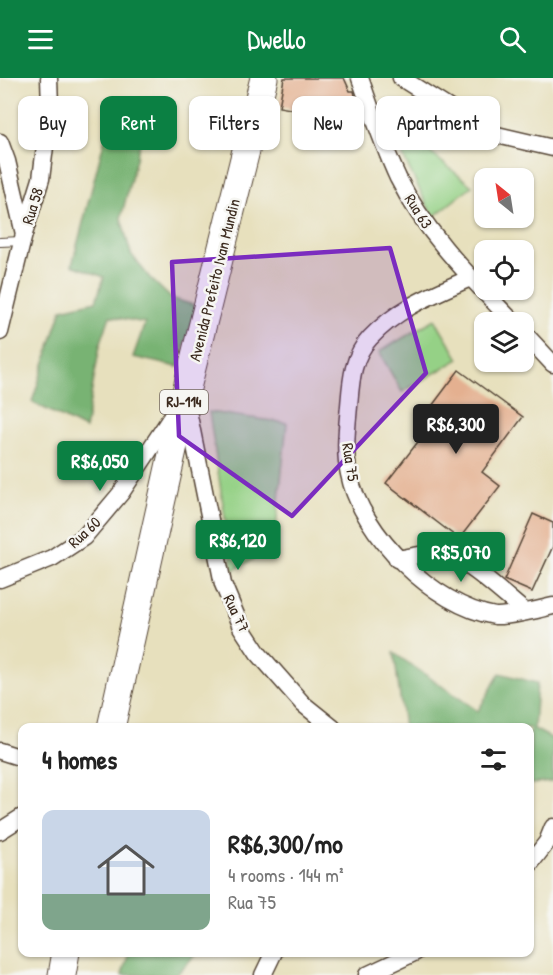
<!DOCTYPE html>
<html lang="en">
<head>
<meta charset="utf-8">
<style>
  :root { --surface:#fff; --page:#f2f2f2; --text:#222; --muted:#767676; --line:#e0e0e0; --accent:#0b8043 }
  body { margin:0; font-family:"Patrick Hand",sans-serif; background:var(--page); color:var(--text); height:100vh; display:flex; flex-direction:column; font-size:22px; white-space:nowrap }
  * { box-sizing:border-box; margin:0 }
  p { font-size:20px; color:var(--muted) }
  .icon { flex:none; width:33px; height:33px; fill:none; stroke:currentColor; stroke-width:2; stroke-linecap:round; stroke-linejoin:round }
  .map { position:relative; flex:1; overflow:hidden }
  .drawer { position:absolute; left:18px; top:645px; width:516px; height:234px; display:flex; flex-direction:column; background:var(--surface); border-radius:12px; box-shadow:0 2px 4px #0004 }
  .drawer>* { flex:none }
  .hud { position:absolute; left:18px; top:18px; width:518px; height:54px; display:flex; gap:12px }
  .needle { width:39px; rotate:330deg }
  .fabs { position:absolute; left:474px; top:90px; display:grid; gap:12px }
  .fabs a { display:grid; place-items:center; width:60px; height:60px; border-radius:12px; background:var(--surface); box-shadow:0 2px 4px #0004; font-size:30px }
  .price { position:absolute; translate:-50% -51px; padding:0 14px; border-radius:6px; background:var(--accent); color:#fff; font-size:20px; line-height:39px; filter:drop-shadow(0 2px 3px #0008) }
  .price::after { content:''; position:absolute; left:50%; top:36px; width:18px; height:14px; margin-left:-9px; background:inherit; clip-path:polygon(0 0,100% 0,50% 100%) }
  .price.on { background:#222; color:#fff }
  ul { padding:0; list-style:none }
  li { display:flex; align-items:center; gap:18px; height:150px; padding:0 24px }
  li+li { border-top:2px solid var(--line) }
  li span { display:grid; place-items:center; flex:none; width:168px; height:120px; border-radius:12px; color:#555 }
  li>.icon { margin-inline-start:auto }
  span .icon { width:72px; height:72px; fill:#fffc; stroke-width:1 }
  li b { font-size:26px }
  h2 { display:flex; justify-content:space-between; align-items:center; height:72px; padding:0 24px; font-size:26px }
  .chip { padding:0 21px; border-radius:12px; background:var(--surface); box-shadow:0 2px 4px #0004; font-size:21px; line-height:54px }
  .chip.on { background:var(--accent); color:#fff }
  header { display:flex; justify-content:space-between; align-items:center; height:78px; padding:0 24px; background:var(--accent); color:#fff; font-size:27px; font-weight:600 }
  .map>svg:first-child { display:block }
</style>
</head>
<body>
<header><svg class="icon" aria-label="menu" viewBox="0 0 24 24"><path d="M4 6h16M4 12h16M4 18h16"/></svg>Dwello<svg class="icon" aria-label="search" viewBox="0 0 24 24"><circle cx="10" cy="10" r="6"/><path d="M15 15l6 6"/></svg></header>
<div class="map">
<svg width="553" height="897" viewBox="0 0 553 897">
  <rect width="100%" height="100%" fill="#f6f6f2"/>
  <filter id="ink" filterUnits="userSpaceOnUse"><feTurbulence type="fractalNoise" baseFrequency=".0167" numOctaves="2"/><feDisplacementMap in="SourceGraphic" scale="12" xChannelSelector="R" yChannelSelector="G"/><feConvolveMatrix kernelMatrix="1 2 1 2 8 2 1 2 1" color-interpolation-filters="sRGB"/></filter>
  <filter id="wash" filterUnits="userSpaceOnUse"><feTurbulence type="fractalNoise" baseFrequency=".008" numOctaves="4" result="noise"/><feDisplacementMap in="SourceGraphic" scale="24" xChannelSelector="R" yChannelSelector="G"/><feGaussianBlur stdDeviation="1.35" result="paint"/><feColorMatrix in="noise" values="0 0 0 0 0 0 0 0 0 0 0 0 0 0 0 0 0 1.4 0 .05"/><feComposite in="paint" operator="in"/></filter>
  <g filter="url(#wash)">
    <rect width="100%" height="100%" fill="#e7e0bd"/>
    <!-- green -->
    <g fill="#95d186" stroke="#687e52" stroke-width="1.5">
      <polygon points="383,37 472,108 433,139"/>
      <polygon points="435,241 459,281 402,314 379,274"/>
      <polygon points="209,334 287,345 274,470 233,492"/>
    </g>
    <!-- forest -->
    <g fill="#78b373" stroke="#5a6e48" stroke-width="1.5">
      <polygon points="113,29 147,37 121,140 131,176 149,199 171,220 197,228 178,289 133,279 145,245 110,238 100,267 85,351 32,324 62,231 96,223 104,199 72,187"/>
      <polygon points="394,575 478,633 500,595 537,605 534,651 553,661 553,704 530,706 530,650 404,649"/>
      <polygon points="129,874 197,874 197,875 176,897 122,897"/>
    </g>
    <g id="blocks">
      <!-- building -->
      <g fill="#e4b090">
        <polygon points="284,0 344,0 350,13 354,13 356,21 352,42 279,29"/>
        <polygon points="459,292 523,339 482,394 500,408 459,461 386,405 431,347 423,340"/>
        <polygon points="533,436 553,445 553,468 532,514 504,502"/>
      </g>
    </g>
  </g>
  <g filter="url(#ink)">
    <use href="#blocks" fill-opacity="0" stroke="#554536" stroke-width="1.5"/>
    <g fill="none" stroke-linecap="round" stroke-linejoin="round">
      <defs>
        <polyline id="lane" points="0,164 22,163"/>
        <g id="street">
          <path d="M360,0c12,34 23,68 38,100 28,56 73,100 115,144"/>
          <polyline points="401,0 471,44 497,57 553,70"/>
          <polyline points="0,64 7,83 24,156"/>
          <path d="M470,200c-37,17 -71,29 -100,60 -18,19 -19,44 -21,68 -2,22 -5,46 0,68 12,60 85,132 146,142 11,1 46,-7 58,-10"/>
          <polyline points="0,254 24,156 41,101 50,28 49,0"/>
          <polyline points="524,255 553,286"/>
          <polyline points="187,328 223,506 241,549 258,575 303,626 333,650"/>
          <path d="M397,481c13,-2 28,-6 42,-6 23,1 66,43 85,58"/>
          <polyline points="0,501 52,480 84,459 121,415 176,332"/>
          <polyline points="0,673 22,680"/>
          <polyline points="0,753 22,739"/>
          <polyline points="530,786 547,764 553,749"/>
          <polyline points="263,897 274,874"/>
          <polyline points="367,897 416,874"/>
        </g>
        <g id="primary">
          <polyline points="111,650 185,318 264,0"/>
          <polyline points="62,897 66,874"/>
        </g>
      </defs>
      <!-- lane casing -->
      <use href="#lane" stroke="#554536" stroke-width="10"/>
      <!-- street casing -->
      <use href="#street" stroke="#554536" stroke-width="19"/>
      <!-- primary casing -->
      <use href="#primary" stroke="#554536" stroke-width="29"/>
      <!-- lane -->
      <use href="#lane" stroke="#fff" stroke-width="8"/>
      <!-- street -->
      <use href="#street" stroke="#fff" stroke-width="16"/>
      <!-- primary -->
      <use href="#primary" stroke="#fff" stroke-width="27"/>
    </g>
  </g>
  <!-- marked area -->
  <path fill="#7b2cbf" fill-opacity="0.2" stroke="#7b2cbf" stroke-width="4.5" stroke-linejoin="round" d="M390,170l36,125 -134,143 -113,-80 -7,-174z"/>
  <g text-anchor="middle" stroke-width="5" stroke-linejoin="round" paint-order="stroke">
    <!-- shield labels -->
    <rect fill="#f6f6f2" stroke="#73675e" stroke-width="1.5" x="160" y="312" width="48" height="24" rx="4.5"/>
    <g font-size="15" font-weight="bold" fill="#3b2a1e">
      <text x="184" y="329">RJ-114</text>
    </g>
    <!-- street labels -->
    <g font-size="16" fill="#3b2a1e" stroke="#f6f6f2">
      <text transform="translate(32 128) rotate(-73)" y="6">Rua 58</text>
      <text transform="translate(419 133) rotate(58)" y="6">Rua 63</text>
      <text transform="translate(214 202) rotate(-76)" y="6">Avenida Prefeito Ivan Mundin</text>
      <text transform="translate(351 384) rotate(81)" y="6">Rua 75</text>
      <text transform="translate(84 454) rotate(-43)" y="6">Rua 60</text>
      <text transform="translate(237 535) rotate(64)" y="6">Rua 77</text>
    </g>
  </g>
</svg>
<div class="fabs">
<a><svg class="needle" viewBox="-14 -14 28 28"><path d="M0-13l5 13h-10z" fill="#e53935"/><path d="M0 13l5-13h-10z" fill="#767676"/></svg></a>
<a><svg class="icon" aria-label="locate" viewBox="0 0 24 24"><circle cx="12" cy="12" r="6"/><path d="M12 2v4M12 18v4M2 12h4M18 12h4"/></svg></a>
<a><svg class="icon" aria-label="layers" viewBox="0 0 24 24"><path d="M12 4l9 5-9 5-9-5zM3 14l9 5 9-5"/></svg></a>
</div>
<b class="price on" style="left:456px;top:377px">R$6,300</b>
<b class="price" style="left:100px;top:414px">R$6,050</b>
<b class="price" style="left:238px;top:493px">R$6,120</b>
<b class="price" style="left:461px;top:505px">R$5,070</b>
<div class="hud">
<a class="chip">Buy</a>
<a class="chip on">Rent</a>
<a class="chip">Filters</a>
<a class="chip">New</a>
<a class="chip">Apartment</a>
</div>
<section class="drawer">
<h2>4 homes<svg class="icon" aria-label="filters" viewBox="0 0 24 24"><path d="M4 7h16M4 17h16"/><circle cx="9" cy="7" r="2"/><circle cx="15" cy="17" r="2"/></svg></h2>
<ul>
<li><span style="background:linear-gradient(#c9d6e8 70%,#7fa58c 0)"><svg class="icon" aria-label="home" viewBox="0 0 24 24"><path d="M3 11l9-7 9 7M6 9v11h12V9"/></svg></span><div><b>R$6,300/mo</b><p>4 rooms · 144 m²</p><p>Rua 75</p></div></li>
</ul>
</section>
</div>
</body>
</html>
